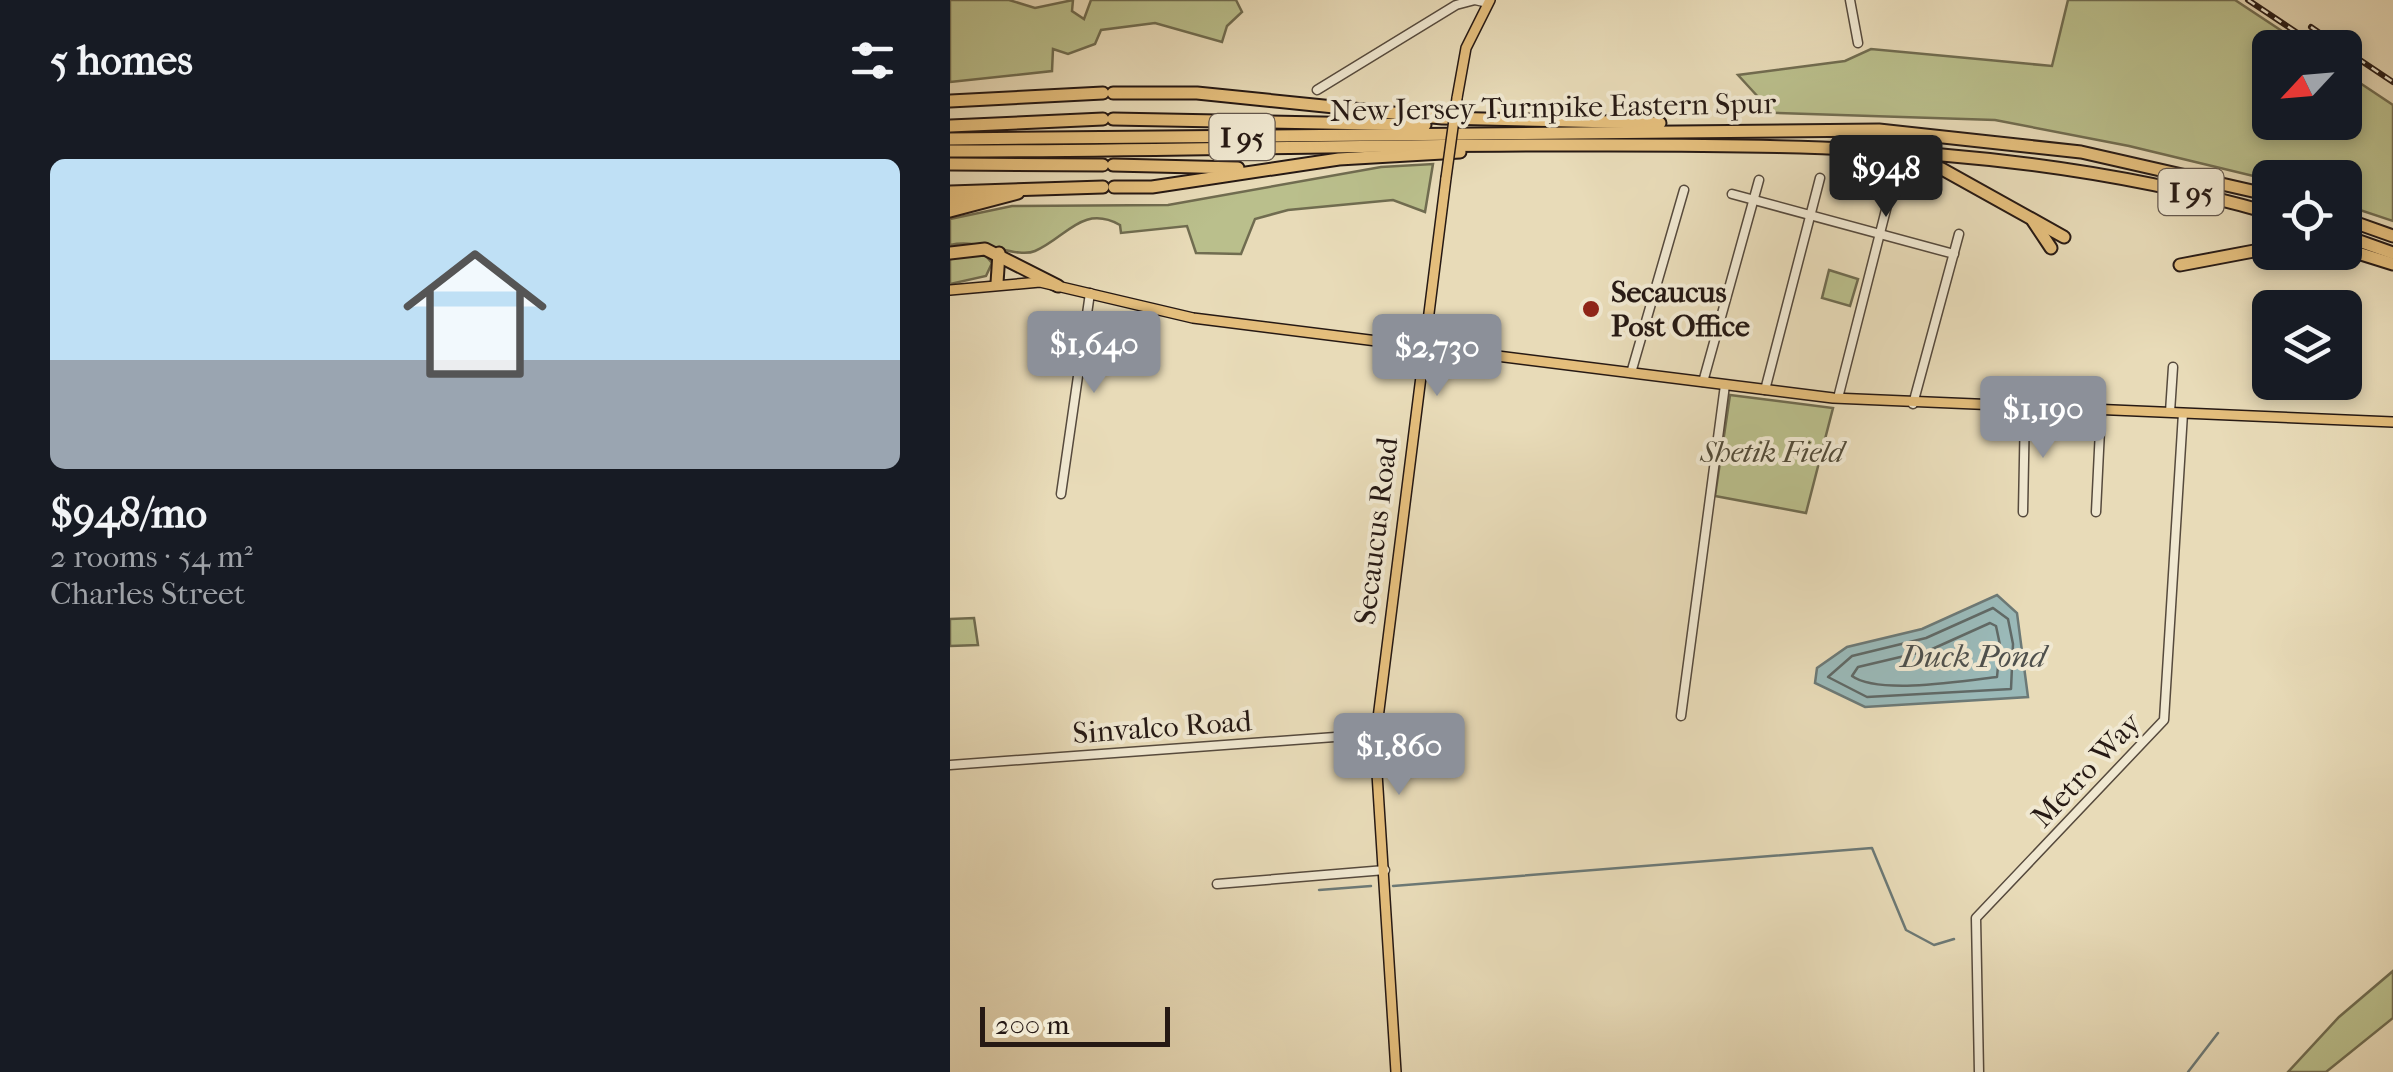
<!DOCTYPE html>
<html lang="en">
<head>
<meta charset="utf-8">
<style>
  :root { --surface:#171b24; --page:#242831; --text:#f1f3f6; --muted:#9ea1a6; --line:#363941; --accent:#8c9099 }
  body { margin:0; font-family:"IM FELL French Canon",serif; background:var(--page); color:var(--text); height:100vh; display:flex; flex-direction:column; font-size:38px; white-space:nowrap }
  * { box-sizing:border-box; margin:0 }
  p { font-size:32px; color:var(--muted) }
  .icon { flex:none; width:55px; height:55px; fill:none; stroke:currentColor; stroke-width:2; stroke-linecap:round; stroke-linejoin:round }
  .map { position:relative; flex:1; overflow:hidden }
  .sheet { display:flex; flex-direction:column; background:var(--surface); width:950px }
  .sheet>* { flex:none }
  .needle { width:65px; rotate:244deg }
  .fabs { position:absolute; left:1302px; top:30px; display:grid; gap:20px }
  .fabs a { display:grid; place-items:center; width:110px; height:110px; border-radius:15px; background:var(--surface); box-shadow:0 5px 15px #0003; font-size:50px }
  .scale { position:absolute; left:30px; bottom:25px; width:190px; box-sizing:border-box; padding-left:10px; border:5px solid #261914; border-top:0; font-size:28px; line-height:35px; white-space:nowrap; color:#261914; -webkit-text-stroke:8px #f0e8d1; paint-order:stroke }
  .price { position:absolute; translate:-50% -85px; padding:0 22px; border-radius:10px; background:var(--accent); color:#fff; font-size:32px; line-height:65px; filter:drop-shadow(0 2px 5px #0008) }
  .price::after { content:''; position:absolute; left:50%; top:60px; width:30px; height:22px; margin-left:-15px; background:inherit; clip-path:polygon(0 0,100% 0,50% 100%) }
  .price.selected { background:#222; color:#fff }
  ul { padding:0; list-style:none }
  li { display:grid; align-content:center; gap:20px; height:530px; padding:0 50px }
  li+li { border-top:2px solid var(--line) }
  li span { display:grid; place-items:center; height:310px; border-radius:15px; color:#555 }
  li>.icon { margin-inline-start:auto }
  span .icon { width:180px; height:180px; fill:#fffc; stroke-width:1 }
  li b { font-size:42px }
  h2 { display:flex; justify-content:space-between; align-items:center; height:120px; padding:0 50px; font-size:42px }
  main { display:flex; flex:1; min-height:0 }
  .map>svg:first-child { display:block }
</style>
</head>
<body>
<main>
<section class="sheet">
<h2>5 homes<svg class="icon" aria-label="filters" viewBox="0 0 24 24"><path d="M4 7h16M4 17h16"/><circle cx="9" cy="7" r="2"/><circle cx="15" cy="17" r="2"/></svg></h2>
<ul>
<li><span style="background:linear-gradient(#bfe0f5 65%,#9aa5b1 0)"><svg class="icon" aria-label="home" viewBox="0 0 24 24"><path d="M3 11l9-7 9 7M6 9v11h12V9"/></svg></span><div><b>$948/mo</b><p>2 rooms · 54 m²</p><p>Charles Street</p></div></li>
</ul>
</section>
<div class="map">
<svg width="1443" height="1072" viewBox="0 0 1443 1072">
  <rect width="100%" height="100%" fill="#e8dbb8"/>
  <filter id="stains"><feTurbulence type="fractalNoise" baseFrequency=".002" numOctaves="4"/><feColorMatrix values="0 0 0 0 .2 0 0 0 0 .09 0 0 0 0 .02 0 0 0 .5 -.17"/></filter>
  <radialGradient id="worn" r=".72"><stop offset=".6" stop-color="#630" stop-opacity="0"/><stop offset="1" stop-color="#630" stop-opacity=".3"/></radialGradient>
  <!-- green -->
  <g fill="#babf8c" stroke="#706c50" stroke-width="2.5">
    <polygon points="0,0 59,0 85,8 123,0 122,11 134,19 141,0 286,0 292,12 277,26 272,42 205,23 151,30 145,44 118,54 103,49 102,71 0,82"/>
    <polygon points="1118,0 1285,0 1356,47 1320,48 1320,122 1395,122 1395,73 1443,105 1443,221 1395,205 1395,178 1320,180 1179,146 1045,120 800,112 810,99 788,75 895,61 921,49 1102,66"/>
    <path d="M483,164l-8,48 -32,-12 -105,10 -33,9 -14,35 -45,-1 -9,-27 -66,7 -1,-8c-38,-21 -54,13 -85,26 -18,8 -55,-13 -85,-6v-26l62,-13 156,-1 213,-38z"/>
    <polygon points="23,254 36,256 42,263 36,276 0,284 0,258"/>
    <polygon points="879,270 908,279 900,306 872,298"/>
    <polygon points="780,395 883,408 856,513 765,496"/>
    <polygon points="24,618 28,645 0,646 0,619"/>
    <polygon points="1443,971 1443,1018 1376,1072 1338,1072 1389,1017"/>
  </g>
  <!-- water -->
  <polygon fill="#9ab9b8" stroke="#6c7976" stroke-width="2.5" points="1047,595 1067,613 1078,697 915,707 865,683 867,668 897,647 972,629"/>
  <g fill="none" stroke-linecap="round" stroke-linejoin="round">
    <!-- shore -->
    <g stroke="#606966" stroke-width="2.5">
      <polygon points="1043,608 1058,619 1063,644 1061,689 917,697 878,677 902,656 976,638"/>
      <path d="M1040,623l6,3 4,19 -3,32c-33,4 -119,18 -145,-1l6,-9 72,-17z"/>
    </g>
    <!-- stream -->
    <g stroke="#6c7976" stroke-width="2.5">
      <polyline points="443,886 922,848 956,930 984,945 1004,939"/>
      <polyline points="369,890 421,886"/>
      <polyline points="1238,1072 1268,1033"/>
    </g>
    <defs>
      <g id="minor">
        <polyline points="900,0 908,43"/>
        <polyline points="367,90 506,5 525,0 538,3"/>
        <polyline points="782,194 1004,254"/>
        <polyline points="681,373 734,190"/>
        <polyline points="753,382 809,180"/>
        <polyline points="815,390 870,178"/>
        <polyline points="888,398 941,190"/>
        <polyline points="963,404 1009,234"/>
        <polyline points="1220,412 1223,367"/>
        <polyline points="111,494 140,293"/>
        <polyline points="1073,512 1075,408"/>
        <polyline points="1146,512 1151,409"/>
        <polyline points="731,716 775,385"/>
        <polyline points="0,765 426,734"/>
        <polyline points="267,884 435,870"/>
        <polyline points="1029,1072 1026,918 1214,720 1233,413"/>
      </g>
      <g id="major">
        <polyline points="507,98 516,48 540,0"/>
        <polyline points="0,290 90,282 243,318 883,398 1443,422"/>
        <polyline points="446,1072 425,742 496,178"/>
      </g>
      <g id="highway">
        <polyline points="163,93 247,93 492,118 710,123"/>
        <polyline points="0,101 153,93"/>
        <polyline points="163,119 475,125"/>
        <polyline points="0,126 153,119"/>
        <polyline points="0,139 929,130 1131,152 1320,195"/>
        <path d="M0,151c220,0 440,-7 659,-6 231,0 437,4 661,68"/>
        <polyline points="901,153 963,160 992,169 1114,237"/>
        <polyline points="0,164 153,165"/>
        <polyline points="163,165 288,168"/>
        <polyline points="164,187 202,187 389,159 510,152"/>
        <polyline points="0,192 153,187"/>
        <polyline points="0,202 30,197"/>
        <polyline points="0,211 68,193"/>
        <polyline points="1395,219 1443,236"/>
        <polyline points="1083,221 1101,248"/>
        <polyline points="1395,236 1443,253"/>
        <polyline points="1395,249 1443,264"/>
        <polyline points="0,253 35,249 108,286"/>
        <polyline points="1230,265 1320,248"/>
        <polyline points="47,283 49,253"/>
      </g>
    </defs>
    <!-- minor casing -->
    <use href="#minor" stroke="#564a3d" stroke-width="11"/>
    <!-- major casing -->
    <use href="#major" stroke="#261914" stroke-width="12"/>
    <!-- highway casing -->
    <use href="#highway" stroke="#261914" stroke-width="15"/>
    <!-- minor -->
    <use href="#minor" stroke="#f0e8d1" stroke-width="8"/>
    <!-- major -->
    <use href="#major" stroke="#e4be7c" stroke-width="9"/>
    <!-- highway -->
    <use href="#highway" stroke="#e4be7c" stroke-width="11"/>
    <defs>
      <g id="rail">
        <polyline points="1298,0 1370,48"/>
        <polyline points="1361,27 1391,48"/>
        <polyline points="1395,50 1443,82"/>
      </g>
    </defs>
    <!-- rail casing -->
    <use href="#rail" stroke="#261914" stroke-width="6"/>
    <!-- rail -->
    <use href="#rail" stroke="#f0e8d1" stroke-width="2.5" stroke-dasharray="8" stroke-linecap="butt"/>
    <defs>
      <polyline id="major-bridge" points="496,178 507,98"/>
    </defs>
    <!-- major-bridge casing -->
    <use href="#major-bridge" stroke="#261914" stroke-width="12" stroke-linecap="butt"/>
    <!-- major-bridge -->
    <use href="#major-bridge" stroke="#e4be7c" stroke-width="9"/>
  </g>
  <!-- markers -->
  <circle fill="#8f2418" stroke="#f0e8d1" stroke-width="4" cx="641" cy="309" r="10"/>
  <g text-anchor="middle" stroke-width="8" stroke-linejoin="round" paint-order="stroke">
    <!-- shield labels -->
    <g fill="#f0e8d1" stroke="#63574d" stroke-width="2.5">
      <rect x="259.5" y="114" width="65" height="46" rx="8"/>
      <rect x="1208.5" y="169" width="65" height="46" rx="8"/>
    </g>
    <g font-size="28" font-weight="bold" fill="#261914">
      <text x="292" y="147">I 95</text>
      <text x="1241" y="202">I 95</text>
    </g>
    <!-- street labels -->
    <g font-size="30" fill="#261914" stroke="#f0e8d1">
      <text transform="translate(603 107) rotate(-1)" y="10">New Jersey Turnpike Eastern Spur</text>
      <text transform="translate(426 531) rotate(-83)" y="10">Secaucus Road</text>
      <text transform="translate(212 727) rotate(-4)" y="10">Sinvalco Road</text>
      <text transform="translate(1136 770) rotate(-47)" y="10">Metro Way</text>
    </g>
    <!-- poi labels -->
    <g font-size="30" font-weight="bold" fill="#261914" stroke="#f0e8d1" text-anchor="start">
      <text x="661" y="302">Secaucus<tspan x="661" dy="34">Post Office</tspan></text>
    </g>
    <!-- park labels -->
    <g font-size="30" font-style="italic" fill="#524b38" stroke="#f0e8d1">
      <text x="822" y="462">Shetik Field</text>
    </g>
    <!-- water labels -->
    <g font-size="32" font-style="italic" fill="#4f514d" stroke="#f0e8d1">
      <text x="1023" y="667">Duck Pond</text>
    </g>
  </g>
  <rect width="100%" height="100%" filter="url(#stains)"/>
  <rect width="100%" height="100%" fill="url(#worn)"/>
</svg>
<div class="fabs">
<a><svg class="needle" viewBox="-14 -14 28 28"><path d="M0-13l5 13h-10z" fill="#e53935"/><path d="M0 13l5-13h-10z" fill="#9ea1a6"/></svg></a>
<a><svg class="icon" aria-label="locate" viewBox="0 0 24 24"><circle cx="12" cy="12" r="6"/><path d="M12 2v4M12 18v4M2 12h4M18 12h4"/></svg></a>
<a><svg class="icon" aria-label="layers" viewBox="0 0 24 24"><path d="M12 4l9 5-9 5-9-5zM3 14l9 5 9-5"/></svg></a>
</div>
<div class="scale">200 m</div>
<b class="price selected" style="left:936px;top:220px">$948</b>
<b class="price" style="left:144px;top:396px">$1,640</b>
<b class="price" style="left:487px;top:399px">$2,730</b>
<b class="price" style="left:1093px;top:461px">$1,190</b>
<b class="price" style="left:449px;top:798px">$1,860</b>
</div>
</main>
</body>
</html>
